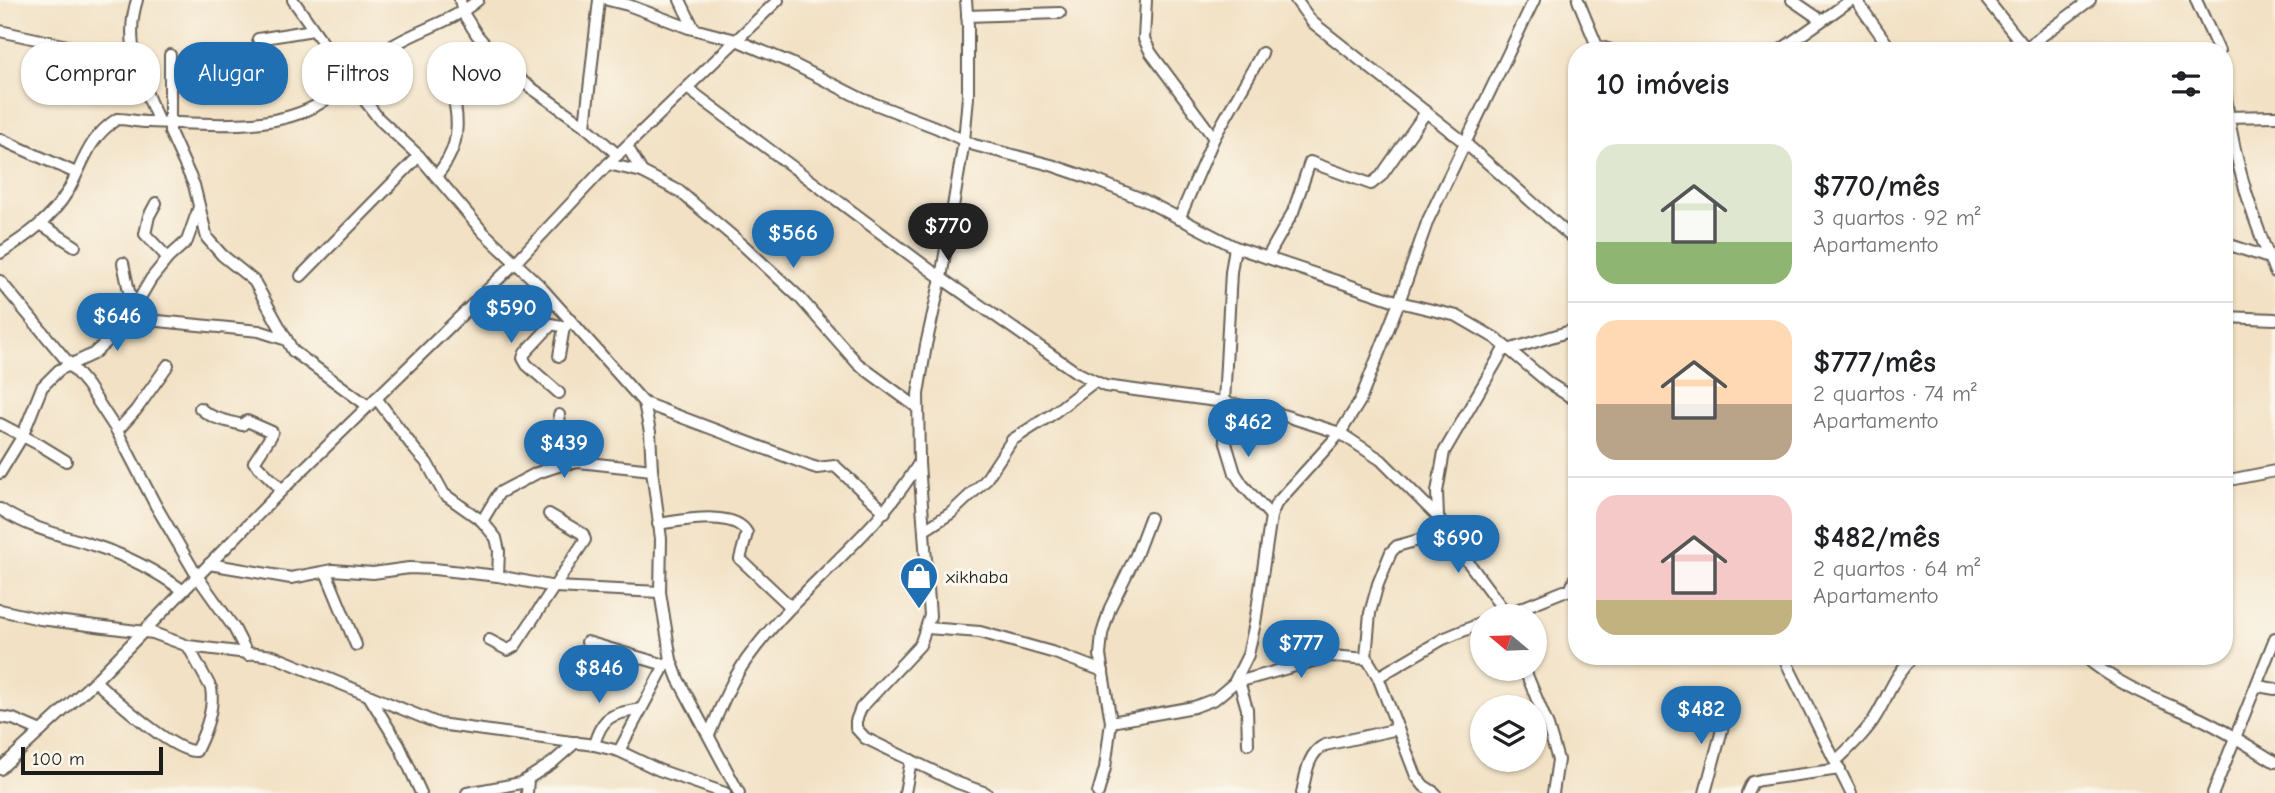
<!DOCTYPE html>
<html lang="pt">
<head>
<meta charset="utf-8">
<style>
  :root { --surface:#fff; --page:#f6f6f6; --text:#202124; --muted:#757577; --line:#e0e0e0; --accent:#1f6fb2 }
  body { margin:0; font-family:"Comic Neue",sans-serif; background:var(--page); color:var(--text); height:100vh; display:flex; flex-direction:column; font-size:26px; white-space:nowrap }
  * { box-sizing:border-box; margin:0 }
  p { font-size:23px; color:var(--muted) }
  .icon { flex:none; width:38px; height:38px; fill:none; stroke:currentColor; stroke-width:2; stroke-linecap:round; stroke-linejoin:round }
  .map { position:relative; flex:1; overflow:hidden }
  .details { position:absolute; left:1568px; top:42px; width:665px; height:623px; display:flex; flex-direction:column; background:var(--surface); border-radius:28px; box-shadow:0 2px 5px #0004 }
  .details>* { flex:none }
  .guide { position:absolute; left:21px; top:42px; width:665px; height:63px; display:flex; gap:14px }
  .needle { width:46px; rotate:289deg }
  .tools { position:absolute; left:1470px; top:604px; display:grid; gap:14px }
  .tools a { display:grid; place-items:center; width:77px; height:77px; border-radius:50%; background:var(--surface); box-shadow:0 2px 5px #0004; font-size:35px }
  .scale { position:absolute; left:21px; bottom:18px; width:142px; box-sizing:border-box; padding-left:7px; border:4px solid #1c1c1c; border-top:0; font-size:19px; line-height:24px; white-space:nowrap; color:#1c1c1c; -webkit-text-stroke:5px #fbf7ec; paint-order:stroke }
  .price { position:absolute; translate:-50% -60px; padding:0 16px; border-radius:24px; background:var(--accent); color:#fff; font-size:23px; line-height:46px; filter:drop-shadow(0 2px 4px #0008) }
  .price::after { content:''; position:absolute; left:50%; top:42px; width:21px; height:16px; margin-left:-10px; background:inherit; clip-path:polygon(0 0,100% 0,50% 100%) }
  .price.active { background:#222; color:#fff }
  ul { padding:0; list-style:none }
  li { display:flex; align-items:center; gap:21px; height:175px; padding:0 28px }
  li+li { border-top:2px solid var(--line) }
  li span { display:grid; place-items:center; flex:none; width:196px; height:140px; border-radius:21px; color:#555 }
  li>.icon { margin-inline-start:auto }
  span .icon { width:84px; height:84px; fill:#fffc; stroke-width:1 }
  li b { font-size:30px }
  h2 { display:flex; justify-content:space-between; align-items:center; height:84px; padding:0 28px; font-size:30px }
  .chip { padding:0 24px; border-radius:28px; background:var(--surface); box-shadow:0 2px 5px #0004; font-size:24px; line-height:63px }
  .chip.active { background:var(--accent); color:#fff }
  .map>svg:first-child { display:block }
</style>
</head>
<body>
<div class="map">
<svg width="2275" height="793" viewBox="0 0 2275 793">
  <rect width="100%" height="100%" fill="#fbf7ec"/>
  <filter id="ink" filterUnits="userSpaceOnUse"><feTurbulence type="fractalNoise" baseFrequency=".0143" numOctaves="2"/><feDisplacementMap in="SourceGraphic" scale="14" xChannelSelector="R" yChannelSelector="G"/><feConvolveMatrix kernelMatrix="1 2 1 2 8 2 1 2 1" color-interpolation-filters="sRGB"/></filter>
  <filter id="wash" filterUnits="userSpaceOnUse"><feTurbulence type="fractalNoise" baseFrequency=".00686" numOctaves="4" result="noise"/><feDisplacementMap in="SourceGraphic" scale="28" xChannelSelector="R" yChannelSelector="G"/><feGaussianBlur stdDeviation="1.57" result="paint"/><feColorMatrix in="noise" values="0 0 0 0 0 0 0 0 0 0 0 0 0 0 0 0 0 1.4 0 .05"/><feComposite in="paint" operator="in"/></filter>
  <g filter="url(#wash)">
    <rect width="100%" height="100%" fill="#f2e1c4"/>
  </g>
  <g filter="url(#ink)">
    <g fill="none" stroke-linecap="round" stroke-linejoin="round">
      <defs>
        <g id="minor">
          <path d="M137,0c-14,44 4,82 22,122"/>
          <polyline points="293,0 349,80 379,119 419,156 483,232 539,285 644,403 650,432 652,470 661,539 660,592 671,660 678,679 739,793"/>
          <polyline points="460,0 463,13 477,35 509,72 585,126 618,155"/>
          <polyline points="608,0 628,5 689,28 736,40 791,63 862,99 935,127 974,145 1051,165 1095,180 1144,200 1235,247 1399,302 1457,316 1495,338 1550,384 1577,401"/>
          <polyline points="680,0 694,29"/>
          <polyline points="966,0 968,26 968,97 964,141 941,278 926,345 918,394 919,463 930,616 920,645 861,708 856,721 856,728 865,738 958,783 986,793"/>
          <polyline points="1146,0 1144,39 1151,53 1214,138"/>
          <polyline points="1296,0 1312,22 1464,142 1577,242"/>
          <polyline points="1578,0 1599,51"/>
          <polyline points="1792,0 1821,20"/>
          <polyline points="1856,0 1892,51"/>
          <polyline points="1987,0 2028,51"/>
          <polyline points="2196,0 2219,51"/>
          <polyline points="967,16 1060,13"/>
          <polyline points="0,31 135,61"/>
          <polyline points="258,39 313,30"/>
          <polyline points="1597,46 1615,51"/>
          <polyline points="2026,48 2090,0"/>
          <polyline points="1779,51 1851,0"/>
          <polyline points="170,55 170,132 194,185 207,238 222,255 254,281 293,351 368,406"/>
          <path d="M2224,80c6,66 25,131 51,192"/>
          <polyline points="687,88 941,278 1076,372 1105,386 1224,402 1270,411 1340,433 1381,460 1438,517 1454,543 1508,616"/>
          <polyline points="2224,117 2275,116"/>
          <polyline points="585,126 599,0"/>
          <polyline points="0,139 76,173"/>
          <polyline points="627,146 642,172"/>
          <polyline points="608,164 642,172 679,191 743,245 800,298 858,364 918,408"/>
          <path d="M436,176c19,-22 24,-43 19,-71"/>
          <polyline points="156,203 149,216 145,234 168,258"/>
          <polyline points="1179,219 1214,138 1262,53"/>
          <polyline points="42,225 75,246"/>
          <polyline points="2224,243 2269,258"/>
          <polyline points="1235,247 1231,272 1224,402 1225,440 1235,473 1242,484 1271,516"/>
          <path d="M0,253c27,-17 51,-34 68,-62 16,-28 19,-52 49,-72 10,0 21,3 32,3 54,1 125,11 173,-20 24,-16 43,-39 67,-54 29,-19 62,-25 89,-48"/>
          <polyline points="1267,258 1293,212 1310,162 1371,184 1381,176 1426,112"/>
          <polyline points="123,263 133,310"/>
          <polyline points="301,276 419,156"/>
          <polyline points="0,281 87,385 117,431 156,506 197,576 234,628 248,655"/>
          <polyline points="2224,317 2275,319"/>
          <polyline points="128,318 259,331 284,339"/>
          <polyline points="1508,350 1577,329"/>
          <polyline points="559,356 564,327 567,325"/>
          <polyline points="559,393 527,365 523,358 525,353 552,324 564,327"/>
          <polyline points="376,398 416,451 427,463 444,494 482,521 496,538 499,551 498,576"/>
          <polyline points="644,403 811,466 817,468 835,466 885,512"/>
          <path d="M200,408c11,11 28,13 42,17l5,-4 25,11 -1,4 -17,26 28,28"/>
          <polyline points="559,415 564,464"/>
          <polyline points="0,424 40,445 66,461"/>
          <polyline points="117,431 136,410 168,365"/>
          <polyline points="0,473 22,437 42,387 59,370 93,354 112,337 128,318 151,279 168,258 187,241 199,207"/>
          <polyline points="2224,481 2275,471"/>
          <path d="M0,509c30,20 62,26 96,37 31,10 60,25 86,44"/>
          <polyline points="1438,517 1437,492 1444,452 1505,347"/>
          <polyline points="482,521 499,493 537,473 564,464 579,462 652,470"/>
          <path d="M658,524c22,-3 77,-15 89,9l-7,26 51,48"/>
          <polyline points="926,529 951,513 985,481 1012,440 1051,415 1094,382"/>
          <polyline points="209,564 291,578 333,570 373,573 409,568 434,569 498,576 555,587 660,592"/>
          <polyline points="326,572 356,645"/>
          <polyline points="1570,590 1577,575"/>
          <polyline points="0,610 40,619 153,633 188,646 273,656 439,724 594,745 619,751 659,770 725,793"/>
          <polyline points="1502,616 1564,591 1577,592"/>
          <polyline points="927,628 980,632 1055,653 1103,671"/>
          <polyline points="489,640 508,650 515,646 585,540 583,534 549,514"/>
          <polyline points="587,642 665,665"/>
          <polyline points="1783,656 1851,793"/>
          <path d="M2084,656c34,30 74,44 115,62 24,11 53,30 76,44"/>
          <polyline points="1524,668 1548,726 1558,760 1553,793"/>
          <polyline points="1378,677 1443,639 1482,623"/>
          <path d="M95,681c18,16 79,72 101,70 9,-18 19,-42 15,-63l-23,-42"/>
          <polyline points="1239,681 1247,709 1248,744"/>
          <polyline points="1234,683 1331,656 1368,659"/>
          <polyline points="2258,686 2275,689"/>
          <polyline points="369,696 399,745 421,793"/>
          <polyline points="0,717 13,719 41,731"/>
          <polyline points="1111,722 1194,707 1215,699 1234,683 1248,655 1255,623 1271,516 1276,504 1340,433 1360,401 1399,302 1428,220 1534,0"/>
          <path d="M709,735c11,-26 21,-53 38,-76 51,-71 127,-121 172,-196"/>
          <path d="M594,745c8,-30 19,-31 47,-36"/>
          <polyline points="619,751 665,665 671,660"/>
          <path d="M1836,761c14,-14 30,-28 40,-45 14,-23 18,-42 39,-60"/>
          <polyline points="0,769 95,681 282,490 514,264 608,164 778,0"/>
          <polyline points="467,793 521,783 552,763 576,742"/>
          <polyline points="527,793 528,779"/>
          <polyline points="905,793 911,760"/>
          <polyline points="1098,793 1105,768 1111,722 1100,655 1102,634 1110,608 1136,555 1150,518"/>
          <path d="M1302,793c4,-17 5,-40 23,-48l73,-16"/>
          <polyline points="1435,793 1424,786 1416,776 1378,677 1366,657 1370,613 1378,584 1391,552 1397,546 1447,532"/>
          <polyline points="1705,793 1728,707"/>
          <polyline points="1747,793 1752,782 1760,780 1840,769"/>
          <polyline points="2213,793 2275,638"/>
        </g>
      </defs>
      <!-- minor casing -->
      <use href="#minor" stroke="#676157" stroke-width="14"/>
      <!-- minor -->
      <use href="#minor" stroke="#fff" stroke-width="10"/>
    </g>
  </g>
  <!-- icons -->
  <defs>
    <symbol id="shop-pin" viewBox="-11 -11 22 30"><path d="M0 17L-7.5 6A9.5 9.5 0 1 1 7.5 6Z" fill="#1f6fb2" stroke="#fbf7ec"/><path d="M-5-2.5h2.3a2.7 3.5 0 0 1 5.4 0H5L5.5 6h-11ZM-1.5-2.5h3a1.5 2.3 0 0 0-3 0Z" fill="#fff"/></symbol>
  </defs>
  <g fill-rule="evenodd">
    <use href="#shop-pin" x="897" y="554" width="44" height="60"/>
  </g>
  <g text-anchor="middle" stroke-width="6" stroke-linejoin="round" paint-order="stroke">
    <!-- poi labels -->
    <g font-size="19" fill="#1c1c1c" stroke="#fbf7ec" text-anchor="start">
      <text x="946" y="583">xikhaba</text>
    </g>
  </g>
</svg>
<div class="tools">
<a><svg class="needle" viewBox="-14 -14 28 28"><path d="M0-13l5 13h-10z" fill="#e53935"/><path d="M0 13l5-13h-10z" fill="#757577"/></svg></a>
<a><svg class="icon" aria-label="layers" viewBox="0 0 24 24"><path d="M12 4l9 5-9 5-9-5zM3 14l9 5 9-5"/></svg></a>
</div>
<div class="scale">100 m</div>
<b class="price active" style="left:948px;top:263px">$770</b>
<b class="price" style="left:793px;top:270px">$566</b>
<b class="price" style="left:511px;top:345px">$590</b>
<b class="price" style="left:117px;top:353px">$646</b>
<b class="price" style="left:1248px;top:459px">$462</b>
<b class="price" style="left:564px;top:480px">$439</b>
<b class="price" style="left:1458px;top:575px">$690</b>
<b class="price" style="left:1301px;top:680px">$777</b>
<b class="price" style="left:599px;top:705px">$846</b>
<b class="price" style="left:1701px;top:746px">$482</b>
<div class="guide">
<a class="chip">Comprar</a>
<a class="chip active">Alugar</a>
<a class="chip">Filtros</a>
<a class="chip">Novo</a>
</div>
<section class="details">
<h2>10 imóveis<svg class="icon" aria-label="filters" viewBox="0 0 24 24"><path d="M4 7h16M4 17h16"/><circle cx="9" cy="7" r="2"/><circle cx="15" cy="17" r="2"/></svg></h2>
<ul>
<li><span style="background:linear-gradient(#dfe7d0 70%,#8fb573 0)"><svg class="icon" aria-label="home" viewBox="0 0 24 24"><path d="M3 11l9-7 9 7M6 9v11h12V9"/></svg></span><div><b>$770/mês</b><p>3 quartos · 92 m²</p><p>Apartamento</p></div></li>
<li><span style="background:linear-gradient(#ffd9b3 60%,#b9a48a 0)"><svg class="icon" aria-label="home" viewBox="0 0 24 24"><path d="M3 11l9-7 9 7M6 9v11h12V9"/></svg></span><div><b>$777/mês</b><p>2 quartos · 74 m²</p><p>Apartamento</p></div></li>
<li><span style="background:linear-gradient(#f6c9c9 75%,#c2b280 0)"><svg class="icon" aria-label="home" viewBox="0 0 24 24"><path d="M3 11l9-7 9 7M6 9v11h12V9"/></svg></span><div><b>$482/mês</b><p>2 quartos · 64 m²</p><p>Apartamento</p></div></li>
</ul>
</section>
</div>
</body>
</html>
